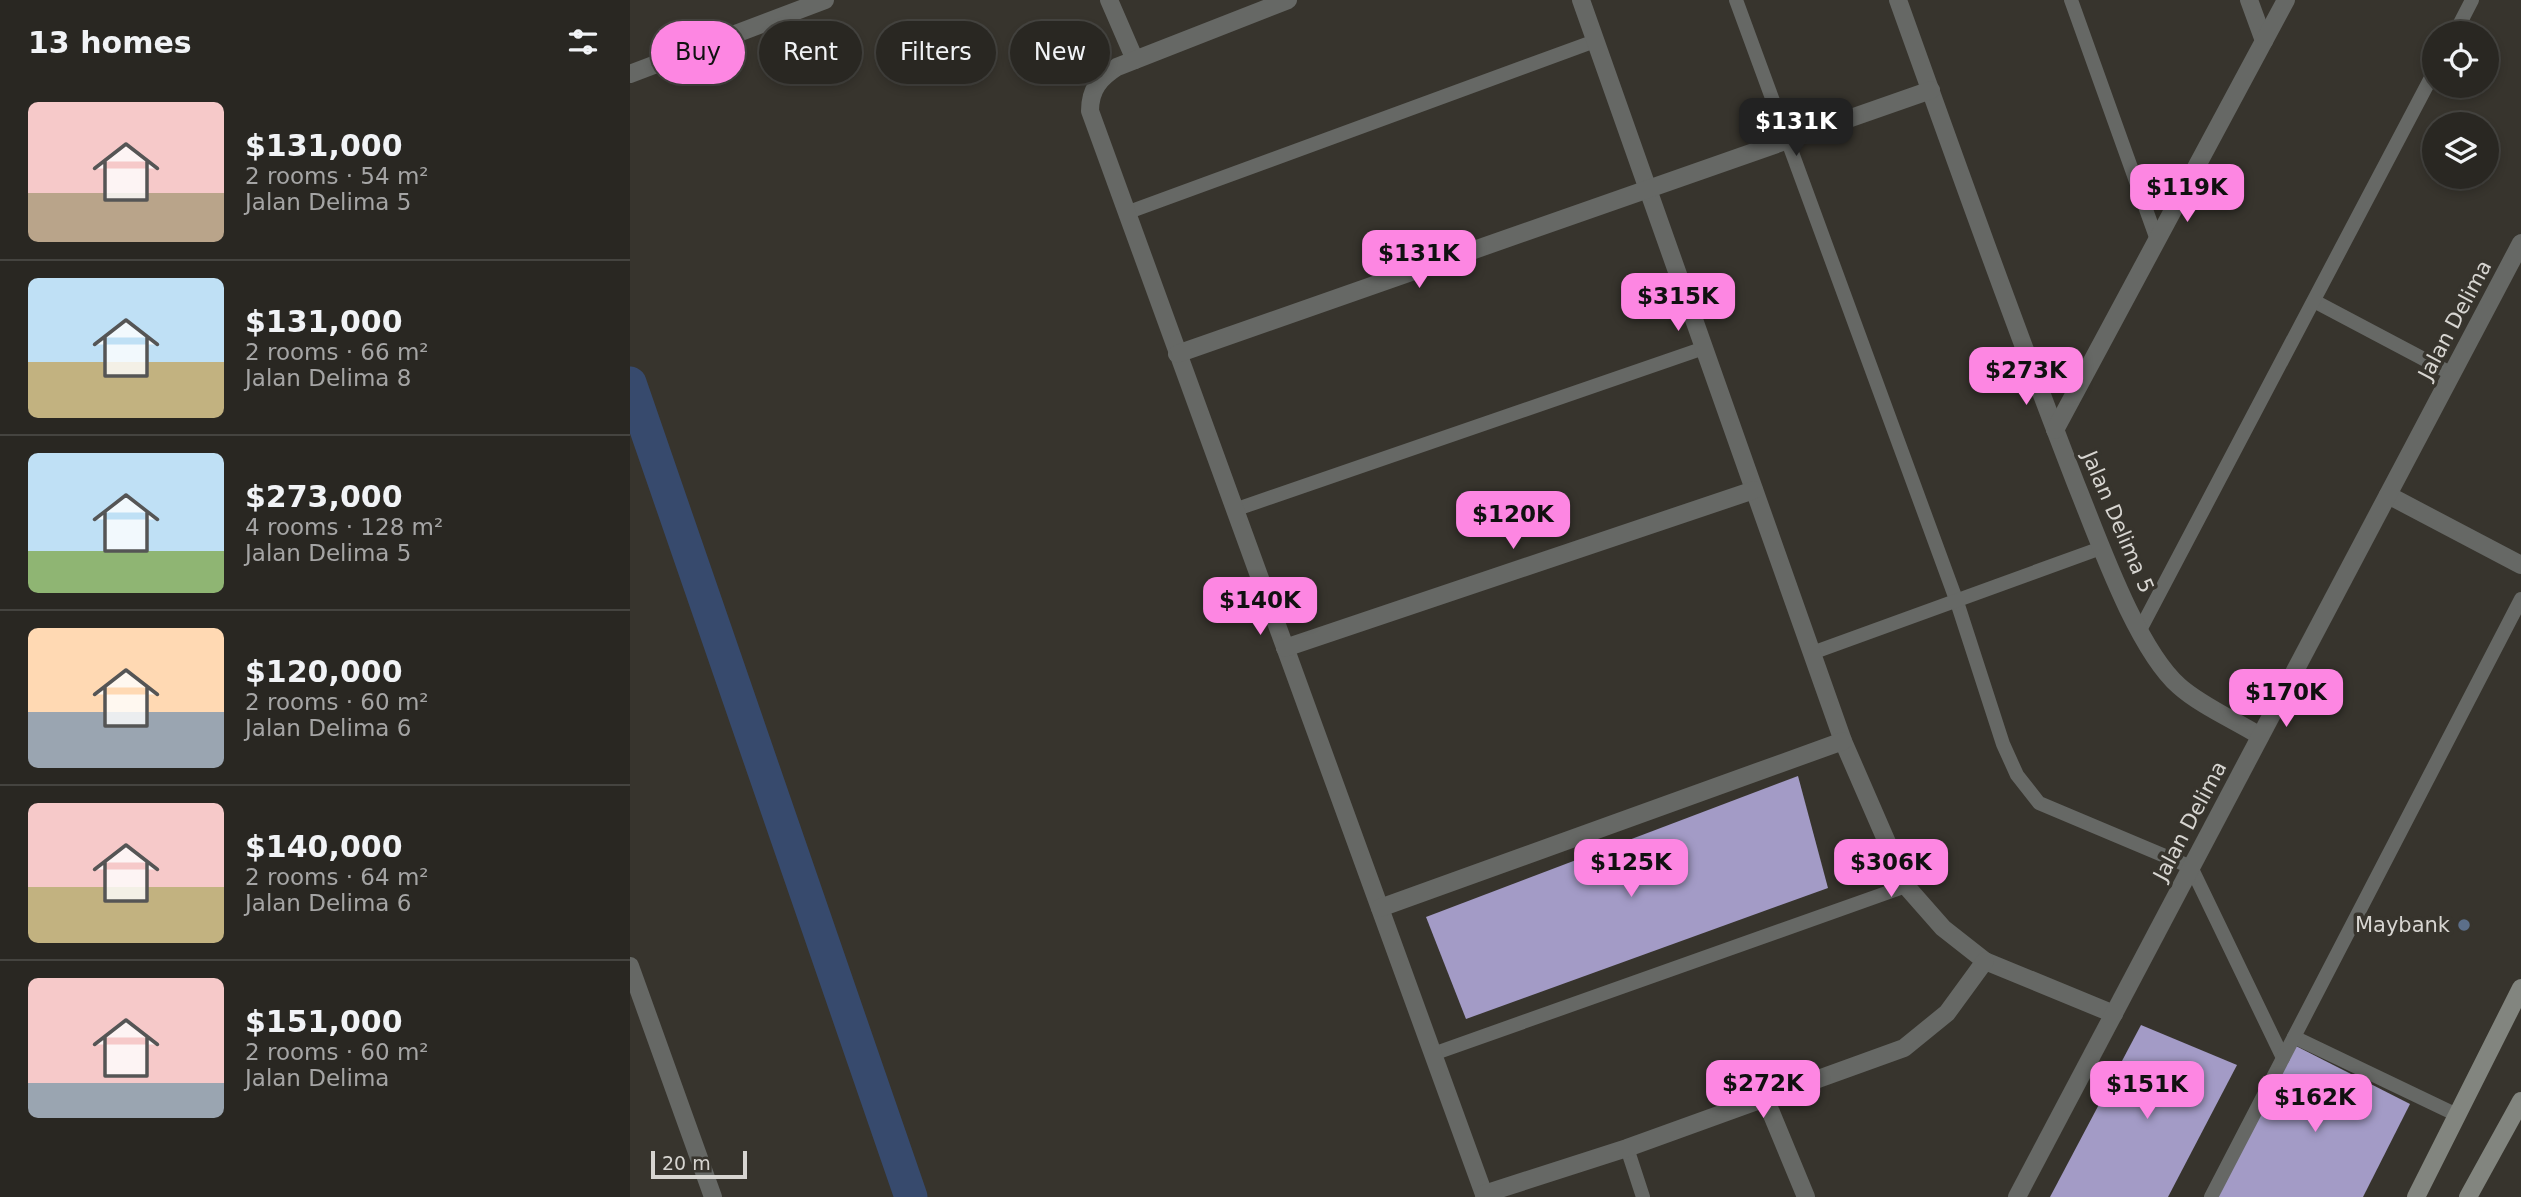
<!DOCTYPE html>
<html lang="en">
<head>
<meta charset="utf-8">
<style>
  :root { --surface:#292722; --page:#35332f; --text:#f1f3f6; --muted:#a5a5a5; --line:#454440; --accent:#fd86e2 }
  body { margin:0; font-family:"DejaVu Sans",sans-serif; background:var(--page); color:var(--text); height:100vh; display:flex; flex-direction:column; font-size:26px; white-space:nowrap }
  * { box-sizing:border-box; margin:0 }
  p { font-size:23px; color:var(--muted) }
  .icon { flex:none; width:38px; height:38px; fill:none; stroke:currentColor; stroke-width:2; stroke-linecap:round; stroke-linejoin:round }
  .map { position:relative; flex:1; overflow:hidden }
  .sheet { display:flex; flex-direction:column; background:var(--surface); width:630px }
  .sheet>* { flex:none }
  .top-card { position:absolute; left:21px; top:21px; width:665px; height:63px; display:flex; gap:14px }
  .buttons { position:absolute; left:1792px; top:21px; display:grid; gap:14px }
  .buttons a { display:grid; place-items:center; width:77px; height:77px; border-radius:50%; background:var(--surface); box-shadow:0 4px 10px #0003,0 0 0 2px var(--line); font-size:35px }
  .scale { position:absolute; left:21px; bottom:18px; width:96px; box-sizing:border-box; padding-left:7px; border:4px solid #d7d5d1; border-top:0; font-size:19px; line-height:24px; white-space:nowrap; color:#d7d5d1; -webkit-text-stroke:5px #37342d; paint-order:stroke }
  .price { position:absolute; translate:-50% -60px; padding:0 16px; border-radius:14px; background:var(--accent); color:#111; font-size:23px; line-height:46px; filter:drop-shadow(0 2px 4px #0008) }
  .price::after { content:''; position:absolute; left:50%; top:42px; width:21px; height:16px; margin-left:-10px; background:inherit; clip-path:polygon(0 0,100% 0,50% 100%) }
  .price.selected { background:#222; color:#fff }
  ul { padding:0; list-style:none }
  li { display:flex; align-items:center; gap:21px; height:175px; padding:0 28px }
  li+li { border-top:2px solid var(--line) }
  li span { display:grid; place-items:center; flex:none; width:196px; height:140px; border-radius:10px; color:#555 }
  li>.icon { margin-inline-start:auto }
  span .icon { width:84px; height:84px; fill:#fffc; stroke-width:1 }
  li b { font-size:30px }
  h2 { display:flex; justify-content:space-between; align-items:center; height:84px; padding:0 28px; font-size:30px }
  .chip { padding:0 24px; border-radius:32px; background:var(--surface); box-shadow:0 4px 10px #0003,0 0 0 2px var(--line); font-size:24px; line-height:63px }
  .chip.selected { background:var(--accent); color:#111 }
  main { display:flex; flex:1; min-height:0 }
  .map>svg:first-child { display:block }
</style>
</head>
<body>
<main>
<section class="sheet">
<h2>13 homes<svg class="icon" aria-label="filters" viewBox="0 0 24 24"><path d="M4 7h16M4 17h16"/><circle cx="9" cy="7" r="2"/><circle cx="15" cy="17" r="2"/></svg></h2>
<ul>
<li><span style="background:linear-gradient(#f6c9c9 65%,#b9a48a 0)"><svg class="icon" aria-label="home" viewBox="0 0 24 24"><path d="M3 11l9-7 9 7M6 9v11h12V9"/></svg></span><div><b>$131,000</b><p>2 rooms · 54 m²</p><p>Jalan Delima 5</p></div></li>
<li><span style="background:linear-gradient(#bfe0f5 60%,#c2b280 0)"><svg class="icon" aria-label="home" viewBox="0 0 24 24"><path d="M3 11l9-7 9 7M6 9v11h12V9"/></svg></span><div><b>$131,000</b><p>2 rooms · 66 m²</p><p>Jalan Delima 8</p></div></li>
<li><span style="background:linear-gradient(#bfe0f5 70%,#8fb573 0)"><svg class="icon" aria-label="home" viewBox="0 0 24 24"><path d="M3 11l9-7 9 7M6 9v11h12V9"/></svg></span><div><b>$273,000</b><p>4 rooms · 128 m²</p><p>Jalan Delima 5</p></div></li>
<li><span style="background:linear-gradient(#ffd9b3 60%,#9aa5b1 0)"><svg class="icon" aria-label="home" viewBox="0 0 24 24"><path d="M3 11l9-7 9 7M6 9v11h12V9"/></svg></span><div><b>$120,000</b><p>2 rooms · 60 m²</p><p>Jalan Delima 6</p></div></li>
<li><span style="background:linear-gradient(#f6c9c9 60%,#c2b280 0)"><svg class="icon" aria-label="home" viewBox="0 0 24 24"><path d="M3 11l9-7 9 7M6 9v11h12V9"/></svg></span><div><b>$140,000</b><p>2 rooms · 64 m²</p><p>Jalan Delima 6</p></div></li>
<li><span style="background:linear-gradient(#f6c9c9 75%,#9aa5b1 0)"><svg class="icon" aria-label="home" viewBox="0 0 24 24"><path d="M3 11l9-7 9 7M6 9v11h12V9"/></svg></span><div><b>$151,000</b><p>2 rooms · 60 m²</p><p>Jalan Delima</p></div></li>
</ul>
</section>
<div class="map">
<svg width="1891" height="1197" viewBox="0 0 1891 1197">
  <rect width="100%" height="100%" fill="#37342d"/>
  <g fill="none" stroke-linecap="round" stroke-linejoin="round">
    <!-- canal -->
    <polyline stroke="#374a6d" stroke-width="33" points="0,383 281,1197"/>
  </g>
  <!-- building -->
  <g fill="#a39bc6">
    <polygon points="1168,776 1198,888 836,1019 796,917"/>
    <polygon points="1511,1025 1607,1065 1538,1197 1420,1197"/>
    <polygon points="1662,1044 1780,1104 1733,1197 1585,1197"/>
  </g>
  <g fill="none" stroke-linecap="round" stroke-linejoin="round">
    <!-- lane -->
    <g stroke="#666865" stroke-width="14">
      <polyline points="1106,0 1327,602 1373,744 1387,775 1409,803 1561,867 1653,1058"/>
      <polyline points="1441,0 1527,240"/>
      <polyline points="1825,33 1842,0"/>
      <polyline points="496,213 965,41"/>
      <polyline points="1684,301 1822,374"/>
      <polyline points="604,510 1074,348"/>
      <polyline points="1510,630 1804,72"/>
      <polyline points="1182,653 1471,548"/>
      <polyline points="1664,1037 1827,1115"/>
      <polyline points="803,1054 1276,886"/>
      <polyline points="997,1148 1013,1197"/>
      <polyline points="1581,1197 1891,599"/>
    </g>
    <!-- street -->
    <g stroke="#666865" stroke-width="18">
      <polyline points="479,0 505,60"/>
      <path d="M658,0l-171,67c-17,11 -27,22 -27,44l395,1086"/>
      <polyline points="951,0 1213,741 1276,886 1313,928 1355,961 1484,1014"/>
      <path d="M1268,0c58,162 116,324 178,484 22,54 60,164 103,202 21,19 57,35 81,50"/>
      <polyline points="1619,0 1634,41"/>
      <polyline points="0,74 195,0"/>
      <polyline points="547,354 1301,90"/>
      <polyline points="1425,430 1656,0"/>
      <polyline points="1758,495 1891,565"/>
      <polyline points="655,648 1124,490"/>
      <polyline points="750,908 1213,741"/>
      <polyline points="0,966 83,1197"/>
      <polyline points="1135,1098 1176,1197"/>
      <polyline points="854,1194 997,1148 1274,1048 1317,1013 1355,961"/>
      <polyline points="1387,1197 1891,243"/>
    </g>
    <!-- secondary -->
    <g stroke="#82857f" stroke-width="18">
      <polyline points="1786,1197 1891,988"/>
      <polyline points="1838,1197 1891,1101"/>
    </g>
  </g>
  <!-- markers -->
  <circle fill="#5c6f8a" stroke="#37342d" stroke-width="2.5" cx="1834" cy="925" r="7"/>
  <g text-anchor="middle" stroke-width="7" stroke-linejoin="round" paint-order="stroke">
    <!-- street labels -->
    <g font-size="21" fill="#d7d5d1" stroke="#37342d">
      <text transform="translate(1825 320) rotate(-62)" y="7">Jalan Delima</text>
      <text transform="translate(1488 522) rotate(67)" y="7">Jalan Delima 5</text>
      <text transform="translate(1560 821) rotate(-62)" y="7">Jalan Delima</text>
    </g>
    <!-- poi labels -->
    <g font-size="21" fill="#d7d5d1" stroke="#37342d" text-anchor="end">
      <text x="1820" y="932">Maybank</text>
    </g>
  </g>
</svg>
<div class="buttons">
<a><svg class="icon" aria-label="locate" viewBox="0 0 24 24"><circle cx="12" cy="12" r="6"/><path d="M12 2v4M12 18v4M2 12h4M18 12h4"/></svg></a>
<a><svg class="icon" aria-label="layers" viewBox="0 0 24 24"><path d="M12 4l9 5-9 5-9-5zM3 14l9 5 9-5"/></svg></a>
</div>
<div class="scale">20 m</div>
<b class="price selected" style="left:1166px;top:158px">$131K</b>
<b class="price" style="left:1557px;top:224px">$119K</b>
<b class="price" style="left:789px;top:290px">$131K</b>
<b class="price" style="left:1048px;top:333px">$315K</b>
<b class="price" style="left:1396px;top:407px">$273K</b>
<b class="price" style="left:883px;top:551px">$120K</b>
<b class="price" style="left:630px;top:637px">$140K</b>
<b class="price" style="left:1656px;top:729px">$170K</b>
<b class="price" style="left:1001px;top:899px">$125K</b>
<b class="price" style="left:1261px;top:899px">$306K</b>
<b class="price" style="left:1133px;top:1120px">$272K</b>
<b class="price" style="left:1517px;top:1121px">$151K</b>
<b class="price" style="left:1685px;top:1134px">$162K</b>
<div class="top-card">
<a class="chip selected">Buy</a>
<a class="chip">Rent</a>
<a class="chip">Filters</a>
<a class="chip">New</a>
</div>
</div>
</main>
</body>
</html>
